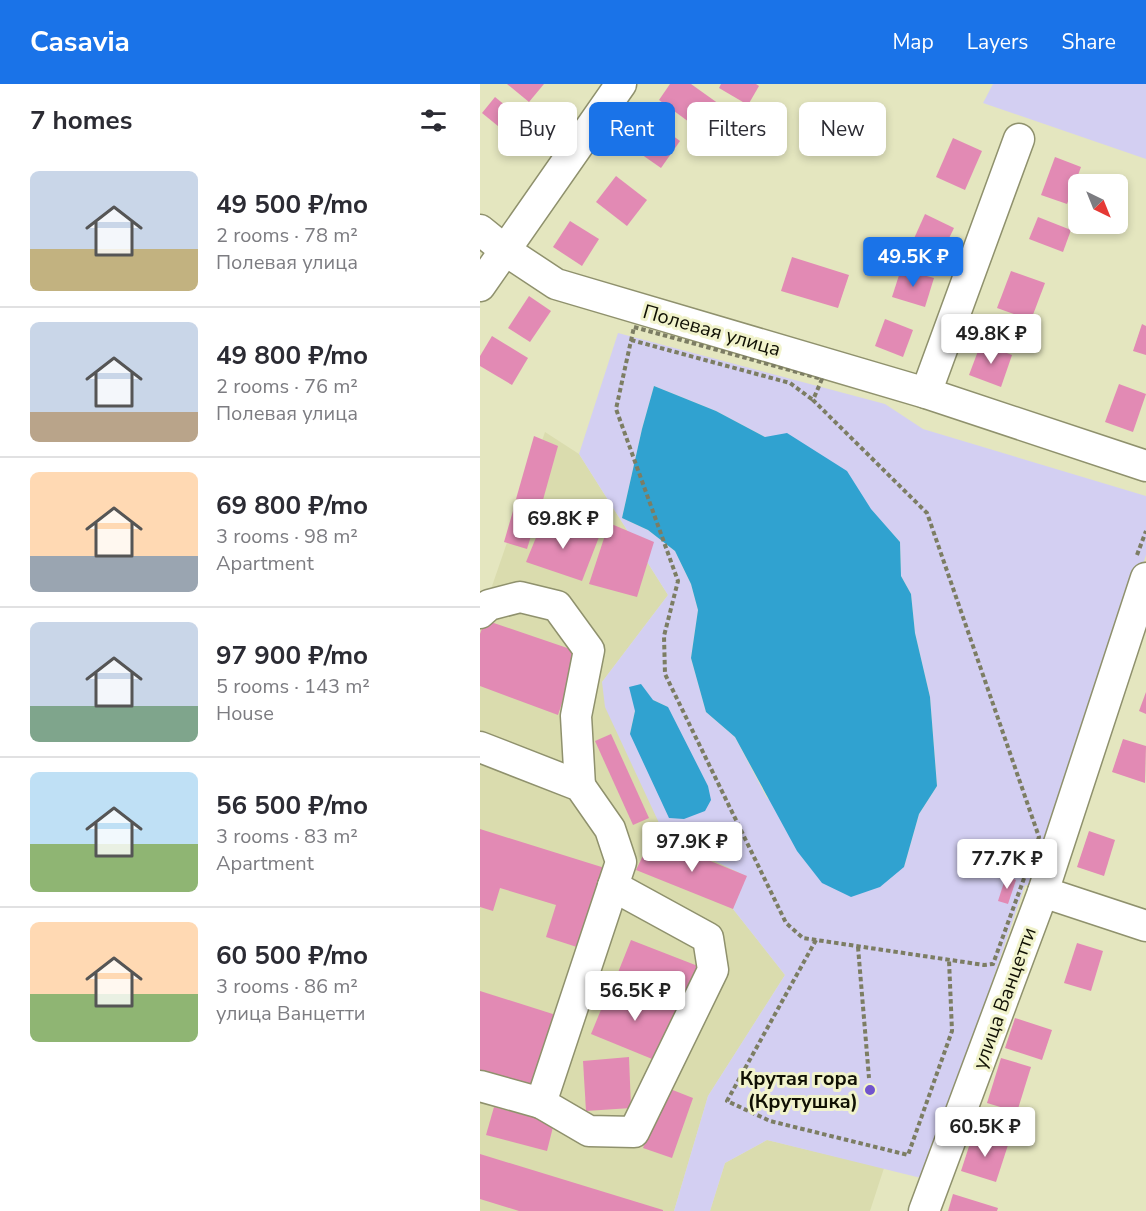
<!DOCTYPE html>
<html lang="en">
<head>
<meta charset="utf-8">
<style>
  :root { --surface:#fff; --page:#f2f2f3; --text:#2b2b33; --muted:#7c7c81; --line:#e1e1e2; --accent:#1a73e8 }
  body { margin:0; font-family:"Nunito Sans",sans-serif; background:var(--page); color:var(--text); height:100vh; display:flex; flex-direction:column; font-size:22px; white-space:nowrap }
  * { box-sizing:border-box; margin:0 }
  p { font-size:20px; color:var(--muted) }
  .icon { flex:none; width:33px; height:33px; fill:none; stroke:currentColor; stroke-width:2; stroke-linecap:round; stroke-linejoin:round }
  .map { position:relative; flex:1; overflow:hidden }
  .details { display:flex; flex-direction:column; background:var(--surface); width:480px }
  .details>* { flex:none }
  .guide { position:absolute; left:18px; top:18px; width:558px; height:54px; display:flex; gap:12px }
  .needle { width:39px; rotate:137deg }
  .controls { position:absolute; left:588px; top:90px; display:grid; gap:12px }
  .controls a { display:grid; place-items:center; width:60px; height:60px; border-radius:9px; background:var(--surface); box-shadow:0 3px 9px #0003; font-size:30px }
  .price { position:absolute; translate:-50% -51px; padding:0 14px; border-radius:6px; background:#fff; color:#222; font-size:20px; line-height:39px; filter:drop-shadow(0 2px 3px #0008) }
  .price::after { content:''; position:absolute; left:50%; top:36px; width:18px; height:14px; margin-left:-9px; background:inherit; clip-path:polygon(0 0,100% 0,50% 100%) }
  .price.current { background:var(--accent); color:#fff }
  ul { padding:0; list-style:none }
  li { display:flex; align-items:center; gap:18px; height:150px; padding:0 30px }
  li+li { border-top:2px solid var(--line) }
  li span { display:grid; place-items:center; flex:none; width:168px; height:120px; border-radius:9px; color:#555 }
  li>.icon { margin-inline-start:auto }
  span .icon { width:72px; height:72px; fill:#fffc; stroke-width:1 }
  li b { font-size:26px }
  h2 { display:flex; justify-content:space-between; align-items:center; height:72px; padding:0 30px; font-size:26px }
  .tag { padding:0 21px; border-radius:9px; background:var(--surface); box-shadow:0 3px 9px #0003; font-size:21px; line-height:54px }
  .tag.current { background:var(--accent); color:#fff }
  header { display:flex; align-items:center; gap:36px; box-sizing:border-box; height:84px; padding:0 30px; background:var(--accent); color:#fff }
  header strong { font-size:28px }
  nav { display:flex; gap:33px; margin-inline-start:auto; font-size:21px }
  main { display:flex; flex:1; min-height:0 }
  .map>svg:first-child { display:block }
</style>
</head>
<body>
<header>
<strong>Casavia</strong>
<nav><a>Map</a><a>Layers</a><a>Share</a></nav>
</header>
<main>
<section class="details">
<h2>7 homes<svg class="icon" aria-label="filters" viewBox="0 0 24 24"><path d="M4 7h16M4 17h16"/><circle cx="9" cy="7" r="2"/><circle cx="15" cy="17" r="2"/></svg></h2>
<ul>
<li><span style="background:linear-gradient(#c9d6e8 65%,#c2b280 0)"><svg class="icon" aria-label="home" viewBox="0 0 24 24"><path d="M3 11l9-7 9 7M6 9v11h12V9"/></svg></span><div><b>49 500 ₽/mo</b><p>2 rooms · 78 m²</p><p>Полевая улица</p></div></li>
<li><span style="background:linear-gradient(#c9d6e8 75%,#b9a48a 0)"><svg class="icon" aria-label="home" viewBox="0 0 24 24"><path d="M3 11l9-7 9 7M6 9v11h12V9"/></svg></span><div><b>49 800 ₽/mo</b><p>2 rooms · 76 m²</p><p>Полевая улица</p></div></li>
<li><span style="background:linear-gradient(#ffd9b3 70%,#9aa5b1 0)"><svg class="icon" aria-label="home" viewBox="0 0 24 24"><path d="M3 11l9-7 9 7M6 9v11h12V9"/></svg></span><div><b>69 800 ₽/mo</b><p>3 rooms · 98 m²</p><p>Apartment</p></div></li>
<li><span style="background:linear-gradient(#c9d6e8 70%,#7fa58c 0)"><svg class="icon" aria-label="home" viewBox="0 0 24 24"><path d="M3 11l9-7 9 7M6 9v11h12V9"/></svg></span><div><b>97 900 ₽/mo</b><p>5 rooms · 143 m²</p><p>House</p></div></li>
<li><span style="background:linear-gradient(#bfe0f5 60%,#8fb573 0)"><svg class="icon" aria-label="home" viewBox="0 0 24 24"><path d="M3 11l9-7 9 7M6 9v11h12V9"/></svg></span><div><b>56 500 ₽/mo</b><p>3 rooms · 83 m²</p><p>Apartment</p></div></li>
<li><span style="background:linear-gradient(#ffd9b3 60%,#8fb573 0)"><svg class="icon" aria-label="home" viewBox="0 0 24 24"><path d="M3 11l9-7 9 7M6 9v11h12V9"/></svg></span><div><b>60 500 ₽/mo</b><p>3 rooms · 86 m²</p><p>улица Ванцетти</p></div></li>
</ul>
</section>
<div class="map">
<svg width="666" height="1127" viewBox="0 0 666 1127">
  <rect width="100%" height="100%" fill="#e4e6bf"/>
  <!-- built -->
  <g fill="#dadcae">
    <polygon points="65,348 99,370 188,511 122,598 267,792 253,825 305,891 228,1012 194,1127 0,1127 0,516 10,508"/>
    <polygon points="287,1056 404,1084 390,1127 230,1127 245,1079"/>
  </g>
  <!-- green -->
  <g fill="#d3cff2" fill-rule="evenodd">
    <polygon points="513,0 666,0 666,75 503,19"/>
    <path d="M138,249l267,71 38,25 223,67v59l-111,332 -10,-2 -100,294 -158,-39 -42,23 -15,48h-36l34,-115 77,-121 -52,-66 13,-33 -80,-38 -61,-131 -3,-25 66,-87 -89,-141zM174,302l62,25 49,26 106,73 29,32 1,34 10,18 4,39 15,64 7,89 -18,28 -15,53 -137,-69 -32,-61 -29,-25 -15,-54 7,-48 -7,-26 -16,-33 -27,-21 -26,-12 20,-89zM173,616l15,7 -38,27 5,-23z"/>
  </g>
  <!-- water -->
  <g fill="#30a2d0">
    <polygon points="174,302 236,327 285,353 307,349 367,387 391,425 420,458 421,492 431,510 435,549 450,613 457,702 439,730 424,783 400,803 371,813 342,799 317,767 255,653 226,628 211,574 218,526 211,500 195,467 168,446 142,434 162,345"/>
    <polygon points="161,600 173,616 188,623 228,702 231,716 225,727 204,735 189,734 150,650 155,627 149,603"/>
  </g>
  <!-- building -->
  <g fill="#e28ab4">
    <polygon points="27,0 64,0 49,18"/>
    <polygon points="190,0 211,0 239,20 220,46 179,16"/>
    <polygon points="241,0 276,0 279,2 268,21 239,4"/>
    <polygon points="15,13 42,35 29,51 2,29"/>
    <polygon points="164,31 200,57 181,84 145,59"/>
    <polygon points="473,54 502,67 485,106 456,93"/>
    <polygon points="575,73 601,83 587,120 561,111"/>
    <polygon points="136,92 167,116 147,142 116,118"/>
    <polygon points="445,130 474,144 460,173 432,159"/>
    <polygon points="558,133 591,146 583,168 549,155"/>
    <polygon points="90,137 119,155 102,182 73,163"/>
    <polygon points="312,173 369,191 358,224 301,207"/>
    <polygon points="421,185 454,194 445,223 412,213"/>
    <polygon points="531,187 565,199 551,236 517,224"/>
    <polygon points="49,212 71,227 50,258 28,244"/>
    <polygon points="405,235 433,246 423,273 395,262"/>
    <polygon points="662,240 666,242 666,271 653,267"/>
    <polygon points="12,252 48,274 32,301 0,282 0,272"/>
    <polygon points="501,259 532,271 521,303 489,291"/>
    <polygon points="639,300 666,310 653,348 625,338"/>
    <polygon points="54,352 78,362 61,423 36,415"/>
    <polygon points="35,420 49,425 45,438 54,442 47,465 24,458"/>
    <polygon points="64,434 119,453 102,497 46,478"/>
    <polygon points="129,439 174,458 157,513 109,500"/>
    <polygon points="5,536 99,568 78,631 0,602 0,550"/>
    <polygon points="666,608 666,630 659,627"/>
    <polygon points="131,650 169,734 153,741 115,657"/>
    <polygon points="643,655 666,662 665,699 632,688"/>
    <polygon points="0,745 128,785 103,865 66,853 76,821 20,804 13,827 0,823"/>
    <polygon points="609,747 635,756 624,792 597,783"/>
    <polygon points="172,753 267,792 253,825 156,786"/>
    <polygon points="508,769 520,773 516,786 504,782"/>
    <polygon points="526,792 536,796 528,820 518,817"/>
    <polygon points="151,856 223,884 209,919 137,891"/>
    <polygon points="597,859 623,867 611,907 584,899"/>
    <polygon points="132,899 199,926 177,977 111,950"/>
    <polygon points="0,907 76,931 51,1011 0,995"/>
    <polygon points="535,934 572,946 562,976 525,964"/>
    <polygon points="149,973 151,1024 106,1027 103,977"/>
    <polygon points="521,974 551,983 537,1028 507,1019"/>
    <polygon points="185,1003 213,1014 192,1074 163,1064"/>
    <polygon points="14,1023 74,1039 67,1067 6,1051"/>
    <polygon points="493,1050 528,1061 516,1098 481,1087"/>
    <polygon points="0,1070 183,1126 183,1127 39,1127 0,1115"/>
    <polygon points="473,1110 518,1124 517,1127 468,1127"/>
  </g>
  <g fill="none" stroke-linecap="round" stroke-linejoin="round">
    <defs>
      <g id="minor">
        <polyline points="0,146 26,167 76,200 446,309 666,382"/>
        <polyline points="0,202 141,0"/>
        <polyline points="446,309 539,55"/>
        <polyline points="0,529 9,521 40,513 77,522 109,566 96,632 100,702"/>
        <polyline points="0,663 100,702 130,745 141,778 61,1019 0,1002"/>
        <polyline points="563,808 666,842"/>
        <polyline points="61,1019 109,1047 154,1048 233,886 228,854 133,802"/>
        <polyline points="444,1127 563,808 666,494"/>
      </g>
    </defs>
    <!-- minor casing -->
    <use href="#minor" stroke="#8f916d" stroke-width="33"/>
    <!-- path -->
    <g stroke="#7c7d63" stroke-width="4" stroke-dasharray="4.5 3" stroke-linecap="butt">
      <polygon points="154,243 342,295 333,316 447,429 559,753 513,880 504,881 323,854 306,839 185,590 184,552 198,497 136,325"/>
      <polyline points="151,256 310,299 333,316"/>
      <polyline points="657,471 666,447"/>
      <polyline points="336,856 247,1017 290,1037 428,1071 472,947 469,876"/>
      <polyline points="378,863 389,994"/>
    </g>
    <!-- minor -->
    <use href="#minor" stroke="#fff" stroke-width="30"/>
  </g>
  <!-- markers -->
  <circle fill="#7153cd" stroke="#f1f3cc" stroke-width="2" cx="390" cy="1006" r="6"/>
  <g text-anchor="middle" stroke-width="6" stroke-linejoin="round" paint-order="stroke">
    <!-- street labels -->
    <g font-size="20" fill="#101004" stroke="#f1f3cc">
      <text transform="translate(232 246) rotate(16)" y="7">Полевая улица</text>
      <text transform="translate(524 914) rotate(-70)" y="7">улица Ванцетти</text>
    </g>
    <!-- poi labels -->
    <g font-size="20" font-weight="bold" fill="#101004" stroke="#f1f3cc" text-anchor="end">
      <text x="378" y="1001">Крутая гора<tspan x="378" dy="23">(Крутушка)</tspan></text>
    </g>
  </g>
</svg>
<div class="controls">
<a><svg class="needle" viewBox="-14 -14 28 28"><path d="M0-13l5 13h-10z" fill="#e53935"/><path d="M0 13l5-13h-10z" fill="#7c7c81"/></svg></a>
</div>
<b class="price current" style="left:433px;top:204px">49.5K ₽</b>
<b class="price" style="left:511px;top:281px">49.8K ₽</b>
<b class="price" style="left:83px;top:466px">69.8K ₽</b>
<b class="price" style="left:212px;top:789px">97.9K ₽</b>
<b class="price" style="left:527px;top:806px">77.7K ₽</b>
<b class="price" style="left:155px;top:938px">56.5K ₽</b>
<b class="price" style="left:505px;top:1074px">60.5K ₽</b>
<div class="guide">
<a class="tag">Buy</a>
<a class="tag current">Rent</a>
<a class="tag">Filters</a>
<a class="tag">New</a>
</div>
</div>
</main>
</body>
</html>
